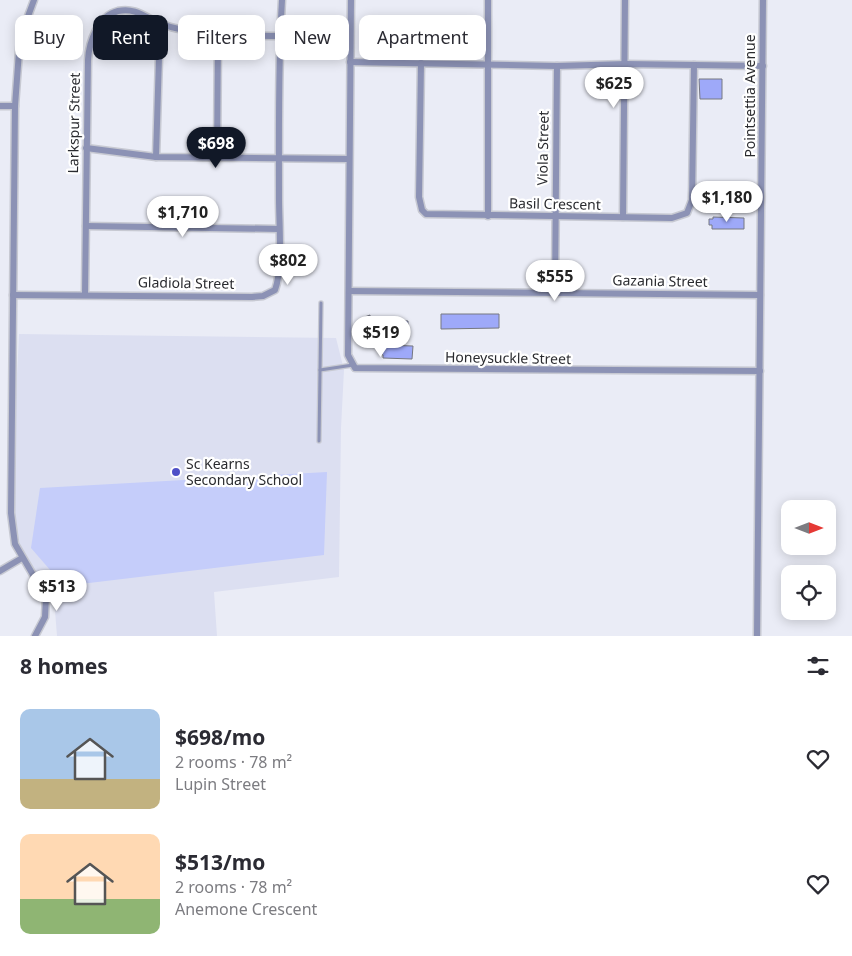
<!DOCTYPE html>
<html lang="en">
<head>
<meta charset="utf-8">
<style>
  :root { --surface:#fff; --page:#f7f7f7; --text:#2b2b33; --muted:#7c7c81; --accent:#111827 }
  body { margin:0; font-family:"Noto Sans",sans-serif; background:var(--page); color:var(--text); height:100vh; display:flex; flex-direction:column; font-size:19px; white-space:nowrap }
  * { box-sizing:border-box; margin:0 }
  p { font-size:16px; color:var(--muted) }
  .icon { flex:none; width:28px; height:28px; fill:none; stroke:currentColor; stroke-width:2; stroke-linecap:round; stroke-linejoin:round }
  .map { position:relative; height:636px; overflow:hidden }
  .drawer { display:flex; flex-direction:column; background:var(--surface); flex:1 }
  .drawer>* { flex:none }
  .hud { position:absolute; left:15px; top:15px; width:500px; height:45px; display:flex; gap:10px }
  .needle { width:32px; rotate:90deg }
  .controls { position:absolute; left:781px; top:500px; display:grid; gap:10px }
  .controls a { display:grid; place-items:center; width:55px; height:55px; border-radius:10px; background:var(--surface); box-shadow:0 2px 12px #0003; font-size:25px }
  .price { position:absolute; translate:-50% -42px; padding:0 11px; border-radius:18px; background:#fff; color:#222; font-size:16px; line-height:32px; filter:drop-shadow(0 1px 2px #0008) }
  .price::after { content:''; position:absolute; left:50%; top:30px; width:15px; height:11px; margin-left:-8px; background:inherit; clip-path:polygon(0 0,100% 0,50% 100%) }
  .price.selected { background:var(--accent); color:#fff }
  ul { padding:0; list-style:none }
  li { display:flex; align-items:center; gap:15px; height:125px; padding:0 20px }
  li span { display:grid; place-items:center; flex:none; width:140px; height:100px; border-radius:10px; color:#555 }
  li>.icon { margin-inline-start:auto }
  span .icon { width:60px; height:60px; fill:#fffc; stroke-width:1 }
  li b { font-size:21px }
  h2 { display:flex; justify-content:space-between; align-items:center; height:60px; padding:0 20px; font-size:21px }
  .pill { padding:0 18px; border-radius:10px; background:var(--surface); box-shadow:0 2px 12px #0003; font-size:18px; line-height:45px }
  .pill.selected { background:var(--accent); color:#fff }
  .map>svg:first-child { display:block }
</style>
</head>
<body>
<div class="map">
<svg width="852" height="636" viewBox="0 0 852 636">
  <rect width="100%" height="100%" fill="#eaecf6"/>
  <!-- built -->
  <polygon fill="#dcdff1" points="19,334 336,338 344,370 341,428 339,577 214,592 217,636 57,636 54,598 46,598 21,559 10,517"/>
  <!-- green -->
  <polygon fill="#c5cdfa" points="327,472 324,555 64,586 31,548 40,488"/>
  <!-- building -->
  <g fill="#9ea9f9" stroke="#767881">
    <polygon points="699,79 722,79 722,99 700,99"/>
    <polygon points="713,217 744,218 744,229 712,229 712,225 709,225 709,219 713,219"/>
    <polygon points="441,314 499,314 499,328 441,329"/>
    <polygon points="370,315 370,318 408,321 408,332 362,332 362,318"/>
    <polygon points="383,345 413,346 412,359 383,358 383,355 380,353 380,346"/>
  </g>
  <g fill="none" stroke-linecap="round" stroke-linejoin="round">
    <defs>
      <g id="lane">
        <polyline points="320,370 353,365"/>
        <polyline points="319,441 321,303"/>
      </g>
      <g id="street">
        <polyline points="34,0 20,38 15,106 11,513 15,544 46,597 45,617 35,636"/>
        <polyline points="351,0 348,355 355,368 760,371"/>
        <polyline points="350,62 557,66 626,64 763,66"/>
        <polyline points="421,63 419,197 422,210 426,214 672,218 687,213 692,200 694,65"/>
        <polyline points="0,106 15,106"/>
        <polyline points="86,148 156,157 348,159"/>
        <polyline points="156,157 160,24"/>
        <polyline points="217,159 218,34"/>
        <polyline points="488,216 488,0"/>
        <polyline points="623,217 625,0"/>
        <polyline points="86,226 279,229"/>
        <polyline points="349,291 760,295"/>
        <polyline points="555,291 557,66"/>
        <path d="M85,294l3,-234c1,-18 10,-44 30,-49 18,-4 28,7 43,13 37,13 80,11 119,12"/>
        <path d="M13,295l239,2 11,-1 12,-6c8,-21 4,-67 4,-91 0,-66 -1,-133 3,-199"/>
        <polyline points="0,571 22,558"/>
        <polyline points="757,636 763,0"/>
      </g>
    </defs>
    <!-- lane casing -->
    <use href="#lane" stroke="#c7c9d2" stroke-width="5.5"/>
    <!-- street casing -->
    <use href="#street" stroke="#c7c9d2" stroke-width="9"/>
    <!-- lane -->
    <use href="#lane" stroke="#8c92b5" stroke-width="3"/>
    <!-- street -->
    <use href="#street" stroke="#8c92b5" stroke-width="6"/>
  </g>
  <!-- markers -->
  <circle fill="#4f50c7" stroke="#fff" stroke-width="2" cx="176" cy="472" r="5"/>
  <g text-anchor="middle" stroke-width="4.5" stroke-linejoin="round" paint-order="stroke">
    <!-- street labels -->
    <g font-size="14" fill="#2a2b2f" stroke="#fff">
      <text transform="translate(750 96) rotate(-90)" y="5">Pointsettia Avenue</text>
      <text transform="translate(74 123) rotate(-89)" y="5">Larkspur Street</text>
      <text transform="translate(543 148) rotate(-89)" y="5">Viola Street</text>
      <text transform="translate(555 204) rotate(1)" y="5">Basil Crescent</text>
      <text transform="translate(660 281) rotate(1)" y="5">Gazania Street</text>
      <text transform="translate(186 283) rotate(1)" y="5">Gladiola Street</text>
      <text transform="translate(508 358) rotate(1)" y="5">Honeysuckle Street</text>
    </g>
    <!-- poi labels -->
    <g font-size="14" fill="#2a2b2f" stroke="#fff" text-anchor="start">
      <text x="186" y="469">Sc Kearns<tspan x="186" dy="16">Secondary School</tspan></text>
    </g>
  </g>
</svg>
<div class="controls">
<a><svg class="needle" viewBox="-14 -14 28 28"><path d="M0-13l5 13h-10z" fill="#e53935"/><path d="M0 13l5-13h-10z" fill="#7c7c81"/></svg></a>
<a><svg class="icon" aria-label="locate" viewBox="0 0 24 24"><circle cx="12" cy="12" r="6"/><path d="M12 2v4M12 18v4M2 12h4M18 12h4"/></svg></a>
</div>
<b class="price" style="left:614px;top:109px">$625</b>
<b class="price selected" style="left:216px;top:169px">$698</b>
<b class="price" style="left:727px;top:223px">$1,180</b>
<b class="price" style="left:183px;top:238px">$1,710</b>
<b class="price" style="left:288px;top:286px">$802</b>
<b class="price" style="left:555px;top:302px">$555</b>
<b class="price" style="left:381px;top:358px">$519</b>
<b class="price" style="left:57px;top:612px">$513</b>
<div class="hud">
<a class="pill">Buy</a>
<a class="pill selected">Rent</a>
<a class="pill">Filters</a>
<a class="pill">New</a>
<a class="pill">Apartment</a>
</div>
</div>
<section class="drawer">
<h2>8 homes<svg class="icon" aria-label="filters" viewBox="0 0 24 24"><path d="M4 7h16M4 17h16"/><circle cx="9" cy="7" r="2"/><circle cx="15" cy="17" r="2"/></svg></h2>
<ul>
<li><span style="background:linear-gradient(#a9c7e8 70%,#c2b280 0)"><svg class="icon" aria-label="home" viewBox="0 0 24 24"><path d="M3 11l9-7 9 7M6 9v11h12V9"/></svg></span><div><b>$698/mo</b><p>2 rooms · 78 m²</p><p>Lupin Street</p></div><svg class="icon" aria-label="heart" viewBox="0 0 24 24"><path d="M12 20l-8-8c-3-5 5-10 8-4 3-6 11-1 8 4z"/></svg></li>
<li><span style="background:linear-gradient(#ffd9b3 65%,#8fb573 0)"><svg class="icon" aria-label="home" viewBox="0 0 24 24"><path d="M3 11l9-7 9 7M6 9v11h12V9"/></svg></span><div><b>$513/mo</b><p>2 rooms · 78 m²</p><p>Anemone Crescent</p></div><svg class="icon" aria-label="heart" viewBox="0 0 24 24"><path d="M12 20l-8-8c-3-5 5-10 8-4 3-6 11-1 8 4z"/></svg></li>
</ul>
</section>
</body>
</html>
